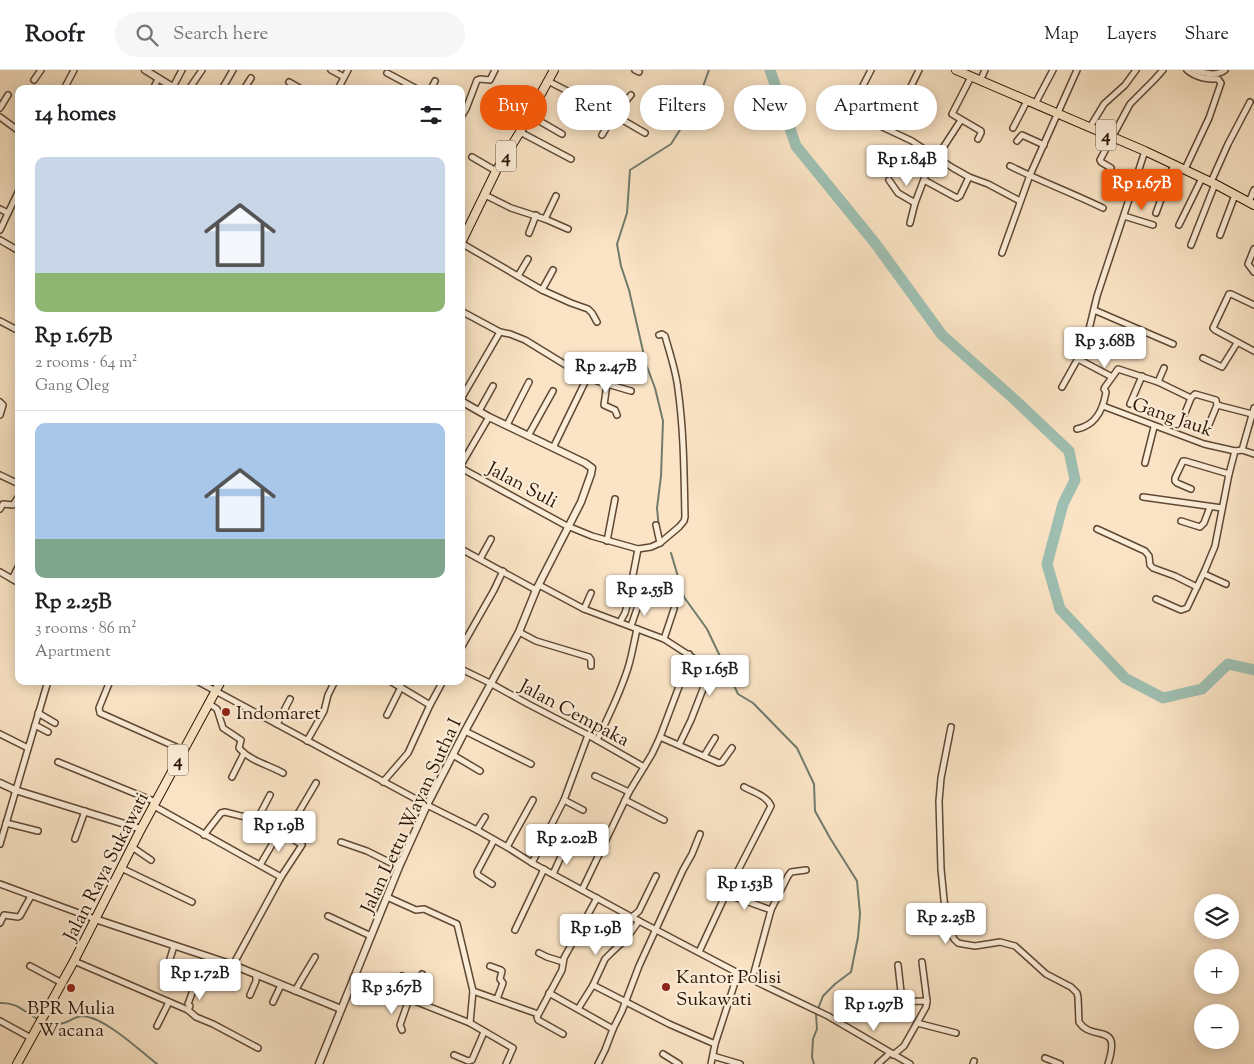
<!DOCTYPE html>
<html lang="en">
<head>
<meta charset="utf-8">
<style>
  :root { --surface:#fff; --page:#f6f6f6; --text:#202124; --muted:#757577; --line:#e0e0e0; --accent:#ea580c }
  body { margin:0; font-family:"Sorts Mill Goudy",serif; background:var(--page); color:var(--text); height:100vh; display:flex; flex-direction:column; font-size:19px; white-space:nowrap }
  * { box-sizing:border-box; margin:0 }
  p { font-size:16px; color:var(--muted) }
  .icon { flex:none; width:28px; height:28px; fill:none; stroke:currentColor; stroke-width:2; stroke-linecap:round; stroke-linejoin:round }
  .map { position:relative; flex:1; overflow:hidden }
  .drawer { position:absolute; left:15px; top:15px; width:450px; height:600px; display:flex; flex-direction:column; background:var(--surface); border-radius:10px; box-shadow:0 2px 12px #0003 }
  .drawer>* { flex:none }
  .hud { position:absolute; left:480px; top:15px; width:475px; height:45px; display:flex; gap:10px }
  .tools { position:absolute; left:1194px; top:824px; display:grid; gap:10px }
  .tools a { display:grid; place-items:center; width:45px; height:45px; border-radius:50%; background:var(--surface); box-shadow:0 2px 12px #0003; font-size:25px }
  .price { position:absolute; translate:-50% -42px; padding:0 11px; border-radius:5px; background:#fff; color:#222; font-size:16px; line-height:32px; filter:drop-shadow(0 1px 2px #0008) }
  .price::after { content:''; position:absolute; left:50%; top:30px; width:15px; height:11px; margin-left:-8px; background:inherit; clip-path:polygon(0 0,100% 0,50% 100%) }
  .price.on { background:var(--accent); color:#fff }
  ul { padding:0; list-style:none }
  li { display:grid; align-content:center; gap:10px; height:265px; padding:0 20px }
  li+li { border-top:1px solid var(--line) }
  li span { display:grid; place-items:center; height:155px; border-radius:10px; color:#555 }
  li>.icon { margin-inline-start:auto }
  span .icon { width:90px; height:90px; fill:#fffc; stroke-width:1 }
  li b { font-size:21px }
  h2 { display:flex; justify-content:space-between; align-items:center; height:60px; padding:0 20px; font-size:21px }
  .chip { padding:0 18px; border-radius:22px; background:var(--surface); box-shadow:0 2px 12px #0003; font-size:18px; line-height:45px }
  .chip.on { background:var(--accent); color:#fff }
  header { display:flex; align-items:center; gap:30px; box-sizing:border-box; height:70px; padding:0 25px; background:var(--surface); border-bottom:1px solid var(--line) }
  header strong { font-size:24px }
  nav { display:flex; gap:28px; margin-inline-start:auto; font-size:18px }
  .search { width:350px; height:45px; background:var(--page); display:flex; align-items:center; gap:12px; box-sizing:border-box; padding:0 18px; border-radius:28px; color:var(--muted); font-size:19px }
  .map>svg:first-child { display:block }
</style>
</head>
<body>
<header>
<strong>Roofr</strong>
<div class="search"><svg class="icon" aria-label="search" viewBox="0 0 24 24"><circle cx="10" cy="10" r="6"/><path d="M15 15l6 6"/></svg>Search here</div>
<nav><a>Map</a><a>Layers</a><a>Share</a></nav>
</header>
<div class="map">
<svg width="1254" height="994" viewBox="0 0 1254 994">
  <rect width="100%" height="100%" fill="#fae4c5"/>
  <filter id="stains"><feTurbulence type="fractalNoise" baseFrequency=".004" numOctaves="4"/><feColorMatrix values="0 0 0 0 .2 0 0 0 0 .09 0 0 0 0 .02 0 0 0 .5 -.17"/></filter>
  <radialGradient id="worn" r=".72"><stop offset=".6" stop-color="#630" stop-opacity="0"/><stop offset="1" stop-color="#630" stop-opacity=".3"/></radialGradient>
  <g fill="none" stroke-linecap="round" stroke-linejoin="round">
    <!-- stream -->
    <g stroke="#707b6c" stroke-width="2">
      <polyline points="659,459 657,438 661,406 663,351 655,318 646,294 629,220 621,196 617,174 627,143 630,100 671,74 697,33 709,0"/>
      <polyline points="671,483 684,527 707,559 738,624 753,633 797,678 814,714 815,741 830,768 857,811 860,844 858,867 851,902 835,914 823,926 816,944 817,959 813,969 812,987 814,994"/>
      <path d="M0,933c17,-1 24,9 38,16"/>
      <path d="M42,951c7,4 19,4 27,0 4,-2 8,-5 14,-5 23,2 56,34 74,48"/>
    </g>
    <!-- river -->
    <polyline stroke="#9ebfb2" stroke-width="11" points="770,0 796,76 875,173 942,265 1014,329 1069,381 1075,410 1063,434 1047,494 1060,539 1125,608 1163,628 1202,619 1228,594 1254,600"/>
    <defs>
      <g id="minor">
        <polyline points="331,0 344,7"/>
        <polyline points="635,0 639,2"/>
        <polyline points="871,0 852,37 852,39 878,55 912,71 953,98 969,107 988,114 1020,131"/>
        <path d="M1194,0c10,3 22,7 31,0"/>
        <polyline points="387,3 417,19"/>
        <polyline points="971,7 952,44 981,61 981,63 978,69"/>
        <polyline points="34,10 41,0"/>
        <polyline points="548,11 614,45 645,63"/>
        <polyline points="980,11 985,0"/>
        <polyline points="289,12 301,19"/>
        <polyline points="173,17 182,0"/>
        <polyline points="64,19 74,0"/>
        <polyline points="153,19 158,9"/>
        <polyline points="189,19 202,0"/>
        <polyline points="222,19 233,0"/>
        <polyline points="244,19 251,8"/>
        <polyline points="338,19 348,0"/>
        <polyline points="431,19 435,11"/>
        <polyline points="496,26 562,64"/>
        <polyline points="1035,34 1053,0"/>
        <polyline points="0,38 8,25"/>
        <polyline points="899,41 919,0"/>
        <polyline points="0,47 19,61"/>
        <polyline points="461,47 466,39 477,10 480,9 490,10 495,0"/>
        <polyline points="1090,57 1104,34 1125,15 1136,0"/>
        <polyline points="1013,58 1027,31"/>
        <polyline points="520,62 571,89"/>
        <polyline points="602,65 614,45 631,25"/>
        <polyline points="1017,71 1022,65 1044,75"/>
        <polyline points="472,87 496,101"/>
        <path d="M1010,96c30,15 62,27 93,42"/>
        <polyline points="1111,98 1101,92 1100,90 1130,34 1154,10 1163,0"/>
        <path d="M1185,99l24,-51 12,-35 -3,-4c-11,0 -22,-1 -31,-9"/>
        <polyline points="889,110 898,123 915,133"/>
        <polyline points="924,110 957,128 960,126 969,107"/>
        <polyline points="1211,112 1228,74 1250,32"/>
        <polyline points="485,125 511,138 545,149 568,159"/>
        <polyline points="1249,132 1254,120"/>
        <polyline points="0,139 8,143"/>
        <polyline points="1156,143 1174,94"/>
        <polyline points="1124,146 1153,155"/>
        <polyline points="545,149 556,126"/>
        <polyline points="910,153 915,133 926,104 961,50"/>
        <polyline points="1179,155 1202,108"/>
        <polyline points="0,160 19,120"/>
        <polyline points="529,163 536,145"/>
        <polyline points="1220,165 1235,125"/>
        <polyline points="0,170 19,181"/>
        <polyline points="461,173 542,220 571,233 588,239 592,243 597,252"/>
        <polyline points="1191,175 1215,114"/>
        <polyline points="1254,179 1248,194 1254,202"/>
        <polyline points="1002,183 1030,105 1077,0"/>
        <polyline points="518,206 528,189"/>
        <polyline points="542,220 553,200"/>
        <polyline points="1254,235 1231,224 1229,224 1213,258 1215,260 1254,281"/>
        <polyline points="1094,240 1173,274"/>
        <polyline points="461,241 500,262 510,264 525,270 587,308 631,321"/>
        <polyline points="0,251 19,261"/>
        <polyline points="1203,288 1222,297 1237,273"/>
        <polyline points="1078,289 1112,307"/>
        <polyline points="591,310 602,288"/>
        <polyline points="1158,312 1164,298"/>
        <polyline points="607,314 604,335 615,340 617,345"/>
        <polyline points="1062,317 1085,276 1097,226 1145,81"/>
        <polyline points="461,329 500,262"/>
        <polyline points="0,332 3,335 0,345"/>
        <polyline points="1130,334 1142,306"/>
        <polyline points="1217,335 1252,344"/>
        <polyline points="1103,336 1204,374 1235,381"/>
        <polyline points="479,341 493,316"/>
        <polyline points="1185,343 1191,328 1195,324 1216,330 1217,335 1208,357"/>
        <polyline points="507,355 529,312"/>
        <path d="M1077,359c19,-4 26,-19 29,-37l-2,-3 1,-2 13,-18 40,13 33,16"/>
        <polyline points="528,366 553,321"/>
        <polyline points="553,378 587,308"/>
        <polyline points="1242,380 1254,338"/>
        <polyline points="1242,380 1254,384"/>
        <polyline points="1145,393 1154,357"/>
        <polyline points="461,395 489,347"/>
        <path d="M461,398l104,57 27,11 46,13 13,-2 9,-4 19,-16 5,-6 1,-4c-1,-43 -1,-85 -7,-128 -2,-18 -8,-35 -13,-53l-3,-2 -3,1"/>
        <polyline points="0,405 19,414"/>
        <polyline points="1191,419 1177,413 1175,411 1175,408 1183,391 1185,391 1229,404"/>
        <polyline points="1143,427 1222,438"/>
        <polyline points="0,439 3,434 13,435 19,426"/>
        <polyline points="1181,451 1200,457 1204,453 1210,437"/>
        <polyline points="656,455 660,473"/>
        <polyline points="1097,459 1145,481 1149,486 1150,495 1153,498 1175,506 1197,517"/>
        <polyline points="607,471 615,429"/>
        <polyline points="461,479 536,520"/>
        <polyline points="480,489 491,469"/>
        <polyline points="0,502 19,513"/>
        <polyline points="1204,504 1226,514"/>
        <polyline points="12,509 19,495"/>
        <polyline points="539,515 584,539 664,569 695,589 703,614 703,619 691,650 679,675"/>
        <polyline points="1156,529 1181,540 1187,538 1205,500 1215,476 1229,404 1235,381 1242,380"/>
        <polyline points="584,539 591,523"/>
        <polyline points="620,552 625,543 627,536 638,479"/>
        <polyline points="631,556 640,530"/>
        <polyline points="519,562 536,571 589,587 591,590 591,596"/>
        <polyline points="664,569 674,539"/>
        <polyline points="461,578 494,520 503,501"/>
        <polyline points="461,599 490,613 528,634 588,665 644,697"/>
        <polyline points="110,611 99,638 100,643 183,680"/>
        <polyline points="197,611 427,735 477,760 507,777 532,793 639,851 738,903 828,946 910,994"/>
        <polyline points="390,611 430,635"/>
        <path d="M208,633l9,6 6,19 18,12 -2,8c11,13 30,17 44,25"/>
        <polyline points="38,643 55,653"/>
        <polyline points="387,645 401,617"/>
        <polyline points="277,654 290,629"/>
        <polyline points="35,655 48,662"/>
        <path d="M951,657l-10,51 -2,23 2,68 5,51 3,10 5,9 4,4 5,1 12,2 25,-4 15,4 9,8 22,20 25,13 6,6 1,4 1,25c14,21 43,-2 29,42"/>
        <polyline points="465,661 531,694"/>
        <polyline points="0,664 28,678"/>
        <polyline points="660,667 719,693 722,692 732,678"/>
        <path d="M597,670c12,-24 23,-47 31,-72 4,-13 6,-26 9,-39"/>
        <polyline points="307,671 324,641 328,625 335,611"/>
        <polyline points="453,685 480,701"/>
        <polyline points="704,686 715,668"/>
        <polyline points="58,692 156,732"/>
        <polyline points="595,706 629,722"/>
        <polyline points="232,707 244,683"/>
        <polyline points="383,712 408,683 430,635 443,611"/>
        <polyline points="564,730 583,740"/>
        <polyline points="625,730 664,750"/>
        <polyline points="154,736 281,807"/>
        <polyline points="257,750 270,725"/>
        <polyline points="6,753 38,761"/>
        <polyline points="477,760 485,747"/>
        <polyline points="286,764 316,713"/>
        <polyline points="204,765 221,743 225,742 257,750 280,761 302,775 281,807 233,895"/>
        <polyline points="75,769 85,741"/>
        <polyline points="341,772 367,781 399,797"/>
        <polyline points="0,774 48,611"/>
        <polyline points="132,777 151,790"/>
        <polyline points="507,777 533,730"/>
        <polyline points="532,793 564,730 588,665"/>
        <polyline points="260,795 280,761"/>
        <polyline points="121,798 192,832"/>
        <polyline points="553,804 564,780"/>
        <polyline points="0,814 95,849"/>
        <polyline points="492,814 478,805 477,802 494,770"/>
        <polyline points="582,820 629,722 652,684 660,667 686,598 689,584"/>
        <polyline points="726,824 771,840"/>
        <polyline points="387,827 416,840 424,839 457,854 473,921 470,953"/>
        <polyline points="328,846 371,866"/>
        <polyline points="632,847 639,841 656,806"/>
        <polyline points="0,853 4,845 18,847 20,846 31,826"/>
        <polyline points="515,860 544,799"/>
        <path d="M699,882l27,-58 45,-88c-4,-10 -18,-14 -27,-19"/>
        <polyline points="539,883 547,887 563,892"/>
        <polyline points="74,891 188,940 196,947 213,954 258,978"/>
        <polyline points="922,892 927,931"/>
        <polyline points="898,895 902,931"/>
        <polyline points="30,896 62,913"/>
        <polyline points="490,896 501,900 502,901 500,909 503,913 497,929"/>
        <polyline points="354,906 397,924 470,953 513,978 506,994"/>
        <polyline points="164,908 174,876"/>
        <polyline points="752,910 771,840 788,806 791,802 806,800"/>
        <polyline points="593,915 669,954 715,974"/>
        <polyline points="295,921 303,907 315,887"/>
        <polyline points="473,921 538,944"/>
        <polyline points="549,923 613,959"/>
        <polyline points="397,924 405,909 402,906"/>
        <polyline points="250,925 256,911 256,904"/>
        <polyline points="412,930 422,904"/>
        <polyline points="273,932 281,915"/>
        <polyline points="878,932 927,931 926,937 904,976 893,985"/>
        <polyline points="578,939 593,915 605,889 612,882 626,869 639,851"/>
        <polyline points="188,940 190,936 188,934 195,915"/>
        <polyline points="0,951 31,968"/>
        <polyline points="917,953 956,963"/>
        <polyline points="157,956 169,932"/>
        <polyline points="402,960 400,955 409,929"/>
        <polyline points="563,964 538,950 537,947 562,900 564,888 597,828"/>
        <polyline points="663,984 679,994"/>
        <polyline points="454,985 468,991 472,990 484,962"/>
        <polyline points="713,986 740,994"/>
        <polyline points="1045,988 1060,994"/>
        <polyline points="598,994 605,980 613,959 622,941 639,896 683,800 692,784 700,764"/>
        <polyline points="711,994 715,974 738,903"/>
        <polyline points="878,994 890,983"/>
        <polyline points="973,994 974,991"/>
      </g>
      <g id="tertiary">
        <polyline points="145,0 176,19"/>
        <polyline points="0,713 15,720 141,759"/>
        <polyline points="95,849 233,895 341,939"/>
        <polyline points="319,994 399,797 427,735 465,661 519,562 536,520 581,432 591,404 592,398 585,393 489,347 461,331"/>
      </g>
      <g id="trunk">
        <polyline points="956,0 1145,81 1215,114 1254,135"/>
        <polyline points="461,173 496,101 520,62 554,0"/>
        <polyline points="17,994 74,891 141,759 221,611"/>
      </g>
    </defs>
    <!-- minor casing -->
    <use href="#minor" stroke="#5e4834" stroke-width="8"/>
    <!-- tertiary casing -->
    <use href="#tertiary" stroke="#5e4834" stroke-width="9"/>
    <!-- trunk casing -->
    <use href="#trunk" stroke="#2a1404" stroke-width="10"/>
    <!-- minor -->
    <use href="#minor" stroke="#fcedd9" stroke-width="5"/>
    <!-- tertiary -->
    <use href="#tertiary" stroke="#fcedd9" stroke-width="6"/>
    <!-- trunk -->
    <use href="#trunk" stroke="#fae4c5" stroke-width="8"/>
  </g>
  <!-- markers -->
  <g fill="#8f2418" stroke="#fcedd9" stroke-width="2">
    <circle cx="226" cy="642" r="5"/>
    <circle cx="666" cy="917" r="5"/>
    <circle cx="71" cy="918" r="5"/>
  </g>
  <g text-anchor="middle" stroke-width="4.5" stroke-linejoin="round" paint-order="stroke">
    <!-- shield labels -->
    <g fill="#fcedd9" stroke="#695544" stroke-width="1">
      <rect x="1096" y="49.5" width="20" height="31" rx="4"/>
      <rect x="496" y="70.5" width="20" height="31" rx="4"/>
      <rect x="168" y="674.5" width="20" height="31" rx="4"/>
    </g>
    <g font-size="18" font-weight="bold" fill="#2a1404">
      <text x="1106" y="71">4</text>
      <text x="506" y="92">4</text>
      <text x="178" y="696">4</text>
    </g>
    <!-- street labels -->
    <g font-size="19" fill="#2a1404" stroke="#fcedd9">
      <text transform="translate(1173 346) rotate(19)" y="7">Gang Jauk</text>
      <text transform="translate(523 414) rotate(28)" y="7">Jalan Suli</text>
      <text transform="translate(575 642) rotate(28)" y="7">Jalan Cempaka</text>
      <text transform="translate(410 745) rotate(-65)" y="7">Jalan Lettu Wayan Sutha I</text>
      <text transform="translate(105 796) rotate(-63)" y="7">Jalan Raya Sukawati</text>
    </g>
    <!-- poi labels -->
    <g font-size="19" fill="#2a1404" stroke="#fcedd9" text-anchor="start">
      <text x="236" y="649">Indomaret</text>
      <text x="676" y="913">Kantor Polisi<tspan x="676" dy="22">Sukawati</tspan></text>
      <text x="71" y="944" text-anchor="middle">BPR Mulia<tspan x="71" dy="22">Wacana</tspan></text>
    </g>
  </g>
  <rect width="100%" height="100%" filter="url(#stains)"/>
  <rect width="100%" height="100%" fill="url(#worn)"/>
</svg>
<div class="tools">
<a><svg class="icon" aria-label="layers" viewBox="0 0 24 24"><path d="M12 4l9 5-9 5-9-5zM3 14l9 5 9-5"/></svg></a>
<a>+</a>
<a>−</a>
</div>
<b class="price" style="left:907px;top:117px">Rp 1.84B</b>
<b class="price on" style="left:1142px;top:141px">Rp 1.67B</b>
<b class="price" style="left:1105px;top:299px">Rp 3.68B</b>
<b class="price" style="left:606px;top:324px">Rp 2.47B</b>
<b class="price" style="left:645px;top:547px">Rp 2.55B</b>
<b class="price" style="left:710px;top:627px">Rp 1.65B</b>
<b class="price" style="left:279px;top:783px">Rp 1.9B</b>
<b class="price" style="left:567px;top:796px">Rp 2.02B</b>
<b class="price" style="left:745px;top:841px">Rp 1.53B</b>
<b class="price" style="left:946px;top:875px">Rp 2.25B</b>
<b class="price" style="left:596px;top:886px">Rp 1.9B</b>
<b class="price" style="left:200px;top:931px">Rp 1.72B</b>
<b class="price" style="left:392px;top:945px">Rp 3.67B</b>
<b class="price" style="left:874px;top:962px">Rp 1.97B</b>
<div class="hud">
<a class="chip on">Buy</a>
<a class="chip">Rent</a>
<a class="chip">Filters</a>
<a class="chip">New</a>
<a class="chip">Apartment</a>
</div>
<section class="drawer">
<h2>14 homes<svg class="icon" aria-label="filters" viewBox="0 0 24 24"><path d="M4 7h16M4 17h16"/><circle cx="9" cy="7" r="2"/><circle cx="15" cy="17" r="2"/></svg></h2>
<ul>
<li><span style="background:linear-gradient(#c9d6e8 75%,#8fb573 0)"><svg class="icon" aria-label="home" viewBox="0 0 24 24"><path d="M3 11l9-7 9 7M6 9v11h12V9"/></svg></span><div><b>Rp 1.67B</b><p>2 rooms · 64 m²</p><p>Gang Oleg</p></div></li>
<li><span style="background:linear-gradient(#a9c7e8 75%,#7fa58c 0)"><svg class="icon" aria-label="home" viewBox="0 0 24 24"><path d="M3 11l9-7 9 7M6 9v11h12V9"/></svg></span><div><b>Rp 2.25B</b><p>3 rooms · 86 m²</p><p>Apartment</p></div></li>
</ul>
</section>
</div>
</body>
</html>
